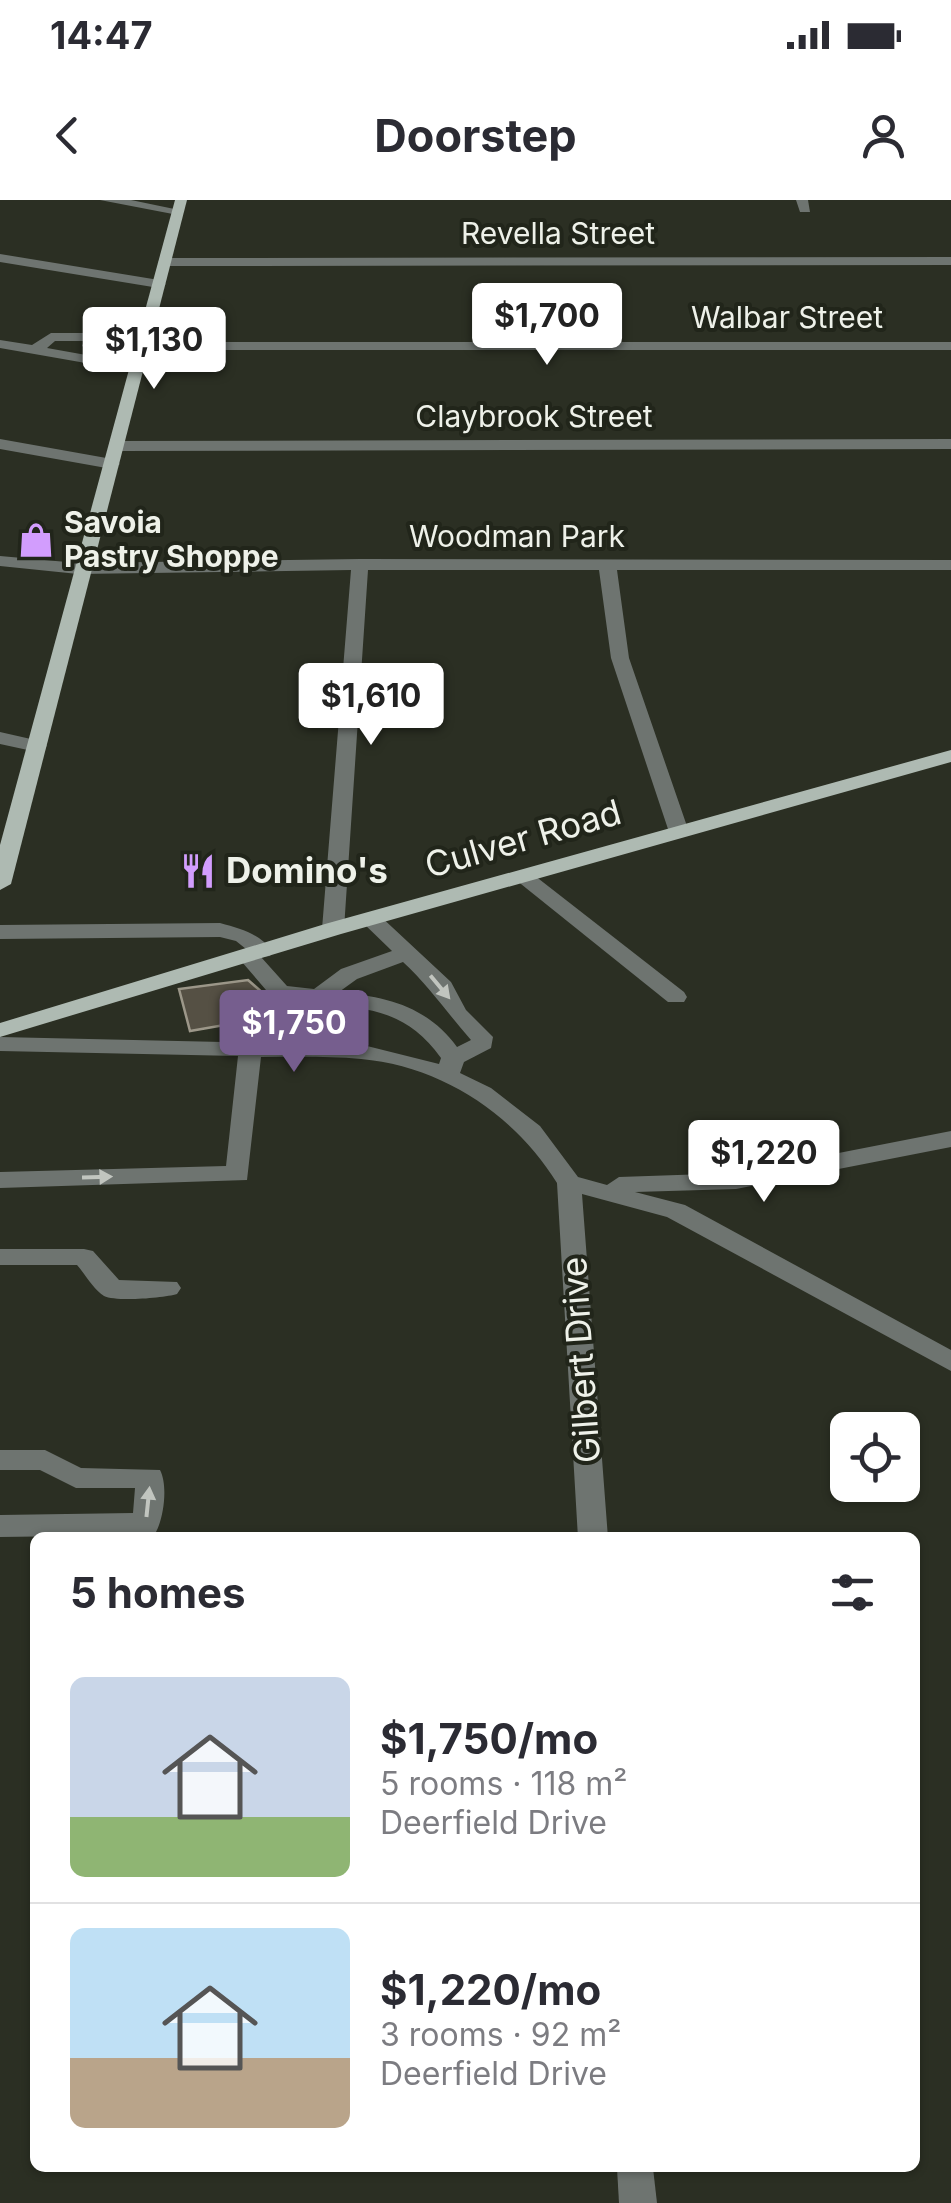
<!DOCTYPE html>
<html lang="en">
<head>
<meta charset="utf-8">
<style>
  :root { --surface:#fff; --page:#f2f2f3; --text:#2b2b33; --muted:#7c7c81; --line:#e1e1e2; --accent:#765e8e }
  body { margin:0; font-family:Inter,sans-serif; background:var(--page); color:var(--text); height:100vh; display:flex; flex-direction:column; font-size:38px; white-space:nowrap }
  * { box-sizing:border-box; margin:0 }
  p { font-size:32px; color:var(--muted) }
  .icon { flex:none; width:55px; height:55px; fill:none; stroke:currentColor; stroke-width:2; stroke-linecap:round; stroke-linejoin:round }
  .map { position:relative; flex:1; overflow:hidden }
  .drawer { position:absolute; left:30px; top:1332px; width:890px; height:640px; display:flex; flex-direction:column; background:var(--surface); border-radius:15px; box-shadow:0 2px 8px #0004 }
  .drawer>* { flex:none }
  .controls { position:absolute; left:830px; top:1212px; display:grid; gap:20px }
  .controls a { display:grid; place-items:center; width:90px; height:90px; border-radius:15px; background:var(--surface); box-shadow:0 2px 8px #0004; font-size:50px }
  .price { position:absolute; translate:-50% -85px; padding:0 22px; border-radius:10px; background:#fff; color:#222; font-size:32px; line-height:65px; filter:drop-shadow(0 2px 5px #0008) }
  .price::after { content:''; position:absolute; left:50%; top:60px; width:30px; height:22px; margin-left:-15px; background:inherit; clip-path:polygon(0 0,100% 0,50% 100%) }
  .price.on { background:var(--accent); color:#fff }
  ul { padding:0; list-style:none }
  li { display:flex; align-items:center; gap:30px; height:250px; padding:0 40px }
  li+li { border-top:2px solid var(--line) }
  li span { display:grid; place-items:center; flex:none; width:280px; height:200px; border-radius:15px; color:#555 }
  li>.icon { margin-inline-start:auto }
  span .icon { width:120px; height:120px; fill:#fffc; stroke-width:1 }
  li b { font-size:42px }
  h2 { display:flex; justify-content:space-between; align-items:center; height:120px; padding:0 40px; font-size:42px }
  .status { display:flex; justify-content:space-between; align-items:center; height:70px; padding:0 50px; background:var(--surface); direction:ltr }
  .status svg { height:28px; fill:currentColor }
  header { display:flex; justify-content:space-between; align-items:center; height:130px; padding:0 40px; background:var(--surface); font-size:45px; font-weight:700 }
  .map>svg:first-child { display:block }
</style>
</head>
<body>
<div class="status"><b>14:47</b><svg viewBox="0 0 49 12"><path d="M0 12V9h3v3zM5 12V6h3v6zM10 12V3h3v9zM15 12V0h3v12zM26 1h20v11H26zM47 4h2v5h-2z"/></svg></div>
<header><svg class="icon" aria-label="back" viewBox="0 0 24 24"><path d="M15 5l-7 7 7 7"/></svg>Doorstep<svg class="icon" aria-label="person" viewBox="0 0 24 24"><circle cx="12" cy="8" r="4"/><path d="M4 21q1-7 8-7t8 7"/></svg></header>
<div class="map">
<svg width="951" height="2003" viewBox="0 0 951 2003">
  <rect width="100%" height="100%" fill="#2b2f23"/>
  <!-- building -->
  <polygon fill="#555044" stroke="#9c9789" stroke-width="2.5" points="248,780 264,794 271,817 190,831 179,789"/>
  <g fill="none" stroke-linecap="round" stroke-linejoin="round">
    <!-- minor -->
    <g fill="#6e7470" fill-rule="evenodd">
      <polygon points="100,0 131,0 184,11 178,15"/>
      <polygon points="796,0 808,0 810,12 800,12"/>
      <polygon points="0,54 159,80 166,84 159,88 0,62"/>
      <polygon points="951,57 951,65 165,66 158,62 165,58"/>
      <polygon points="102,111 151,111 158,115 151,119 107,119 98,142 951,142 951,150 89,150 82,146 84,141 55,141 47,148 142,165 144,168 137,172 0,148 0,140 32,145 51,133 87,133 95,115"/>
      <polygon points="0,239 112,259 120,264 112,269 0,249"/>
      <polygon points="951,239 951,249 117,251 109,246 117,241"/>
      <polygon points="0,356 78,363 360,359 951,360 951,370 617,370 629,458 689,632 679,638 669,632 611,458 599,370 368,370 344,729 333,736 322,729 351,370 78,374 0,366"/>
      <polygon points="0,532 44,542 47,546 37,552 0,544"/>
      <polygon points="523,670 530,672 684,792 687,797 684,802 668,802 516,680 512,676"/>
      <path d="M370,713l8,1 73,68 15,28 27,27 -2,11 -27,14 -4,11 31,15 49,38 38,51 29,8 12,-8 117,-4 215,-42v16l-215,42 -101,3 50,13 266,145v21l-284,-154 -85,-23 26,344h-30l-21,-355c-42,-68 -115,-117 -196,-124 -33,-3 -67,-2 -100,-2l-14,123 -247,8v-16l226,-6 12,-110 -238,-5v-14l363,8 76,19 2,-6c-46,-65 -102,-45 -169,-61l-36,-42 10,-6 -10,-8 -16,-4 -220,2v-14l220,-2c22,6 38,10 53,28l-3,5 -9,1 26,29 27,3 27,-20 51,-18 -33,-32zM403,762c26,24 45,52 68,78l-14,7c-30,-41 -70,-50 -118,-55l18,-13z"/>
      <path d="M0,1049h84l9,2 26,29 58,2 4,6 -4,6c-13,4 -61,8 -73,2 -10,-6 -19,-22 -27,-31h-77z"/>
      <path d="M0,1250h45l36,18 79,2c8,15 4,47 -4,62l-10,3 -146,2v-22l133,-2 2,-25h-59l-36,-18h-40z"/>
      <polygon points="617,1968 653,1968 657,2003 619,2003"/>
    </g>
    <!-- major -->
    <g fill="#aebab2" fill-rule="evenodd">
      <polygon points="175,0 187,0 11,684 0,690 0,645"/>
      <polygon points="951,550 951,562 341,734 0,837 0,823 325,724"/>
    </g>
  </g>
  <!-- one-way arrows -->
  <defs><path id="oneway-solid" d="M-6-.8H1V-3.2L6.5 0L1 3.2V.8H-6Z" transform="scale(2.5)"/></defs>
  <g fill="#c1c5bf">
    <use href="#oneway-solid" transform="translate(440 787) rotate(50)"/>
    <use href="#oneway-solid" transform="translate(97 977) rotate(-2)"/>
    <use href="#oneway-solid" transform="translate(148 1302) rotate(-84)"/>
  </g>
  <!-- icons -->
  <defs>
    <symbol id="shop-bare" viewBox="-9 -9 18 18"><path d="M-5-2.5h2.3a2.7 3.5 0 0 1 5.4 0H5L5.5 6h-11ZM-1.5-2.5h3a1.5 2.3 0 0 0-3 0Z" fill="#d29dfd" stroke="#21251a" stroke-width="2.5" paint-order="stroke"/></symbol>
    <symbol id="restaurant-bare" viewBox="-9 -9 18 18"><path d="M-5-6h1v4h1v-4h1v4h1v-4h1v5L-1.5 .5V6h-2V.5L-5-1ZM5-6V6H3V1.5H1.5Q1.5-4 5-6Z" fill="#d29dfd" stroke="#21251a" stroke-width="2.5" paint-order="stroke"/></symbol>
  </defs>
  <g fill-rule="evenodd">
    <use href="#shop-bare" x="11" y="315" width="50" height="50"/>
    <use href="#restaurant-bare" x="173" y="646" width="50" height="50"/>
  </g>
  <g text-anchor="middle" stroke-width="8" stroke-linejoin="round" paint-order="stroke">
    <!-- far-street labels -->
    <g font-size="30" fill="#eef1e9" stroke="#21251a">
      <text x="558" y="44">Revella Street</text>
      <text x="787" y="128">Walbar Street</text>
      <text x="534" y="227">Claybrook Street</text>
      <text x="517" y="347">Woodman Park</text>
    </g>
    <!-- far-poi labels -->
    <g font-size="30" font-weight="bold" fill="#eef1e9" stroke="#21251a" text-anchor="start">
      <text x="64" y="333">Savoia<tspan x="64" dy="34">Pastry Shoppe</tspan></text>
    </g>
    <!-- street labels -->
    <g font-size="35" fill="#eef1e9" stroke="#21251a">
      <text transform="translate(523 639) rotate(-16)" y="12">Culver Road</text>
      <text transform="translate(581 1160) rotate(-94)" y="12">Gilbert Drive</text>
    </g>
    <!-- poi labels -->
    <g font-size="35" font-weight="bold" fill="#eef1e9" stroke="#21251a" text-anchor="start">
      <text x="226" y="683">Domino's</text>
    </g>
  </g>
</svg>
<div class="controls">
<a><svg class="icon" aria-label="locate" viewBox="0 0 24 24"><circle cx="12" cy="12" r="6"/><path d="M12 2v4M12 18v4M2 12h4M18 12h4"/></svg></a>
</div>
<b class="price" style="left:547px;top:168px">$1,700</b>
<b class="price" style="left:154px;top:192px">$1,130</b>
<b class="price" style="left:371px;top:548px">$1,610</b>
<b class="price on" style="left:294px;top:875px">$1,750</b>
<b class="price" style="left:764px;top:1005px">$1,220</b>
<section class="drawer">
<h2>5 homes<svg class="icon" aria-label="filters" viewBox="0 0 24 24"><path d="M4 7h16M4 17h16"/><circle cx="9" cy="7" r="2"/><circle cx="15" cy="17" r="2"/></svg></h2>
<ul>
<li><span style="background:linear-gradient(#c9d6e8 70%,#8fb573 0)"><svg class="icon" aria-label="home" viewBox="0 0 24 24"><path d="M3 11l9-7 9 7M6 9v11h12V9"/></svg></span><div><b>$1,750/mo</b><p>5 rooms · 118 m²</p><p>Deerfield Drive</p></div></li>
<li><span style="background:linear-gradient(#bfe0f5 65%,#b9a48a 0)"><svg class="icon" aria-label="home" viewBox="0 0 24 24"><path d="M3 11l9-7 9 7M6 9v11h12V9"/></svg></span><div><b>$1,220/mo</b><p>3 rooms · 92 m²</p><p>Deerfield Drive</p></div></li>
</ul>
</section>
</div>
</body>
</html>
